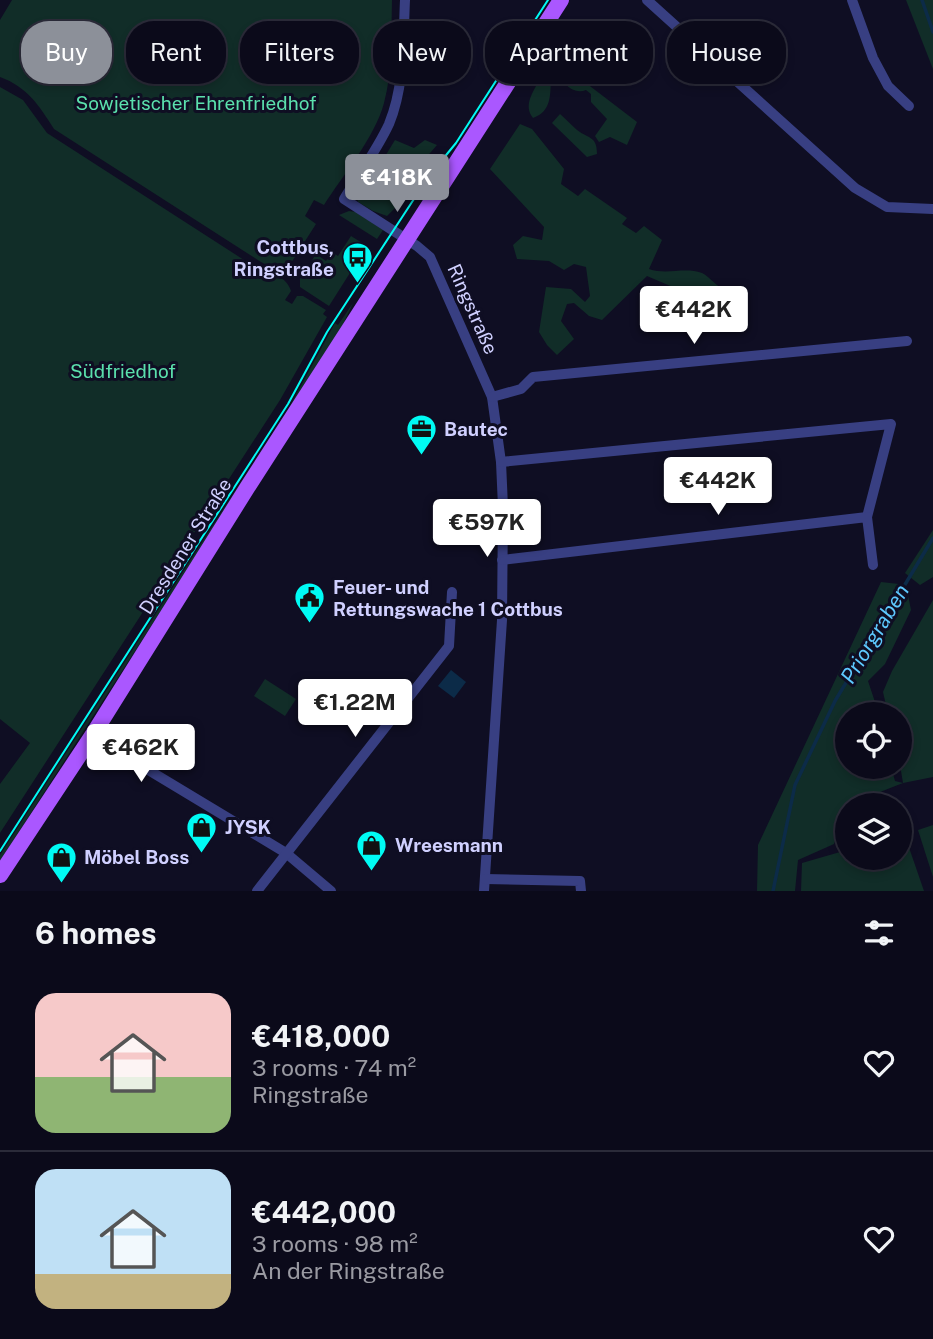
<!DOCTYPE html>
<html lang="en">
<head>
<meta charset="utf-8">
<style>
  :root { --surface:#0b0a1a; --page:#141323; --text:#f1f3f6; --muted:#9a9aa2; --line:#2b2b39; --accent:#8c9099 }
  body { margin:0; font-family:"Public Sans",sans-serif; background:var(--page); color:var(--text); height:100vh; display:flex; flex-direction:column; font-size:26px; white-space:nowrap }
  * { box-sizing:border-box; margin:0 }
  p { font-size:23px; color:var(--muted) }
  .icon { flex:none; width:38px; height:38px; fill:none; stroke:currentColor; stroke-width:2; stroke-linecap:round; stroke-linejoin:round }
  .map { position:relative; height:891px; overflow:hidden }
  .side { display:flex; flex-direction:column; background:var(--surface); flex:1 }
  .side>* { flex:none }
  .banner { position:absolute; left:21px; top:21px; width:892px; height:63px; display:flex; gap:14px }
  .fabs { position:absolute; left:835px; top:702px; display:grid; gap:14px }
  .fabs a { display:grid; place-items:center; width:77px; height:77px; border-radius:50%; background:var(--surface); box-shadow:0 4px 10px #0003,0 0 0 2px var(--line); font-size:35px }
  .price { position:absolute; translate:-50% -60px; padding:0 16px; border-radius:7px; background:#fff; color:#222; font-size:23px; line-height:46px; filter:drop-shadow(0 2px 4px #0008) }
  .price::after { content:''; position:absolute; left:50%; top:42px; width:21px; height:16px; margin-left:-10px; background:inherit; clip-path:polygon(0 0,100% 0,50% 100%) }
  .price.active { background:var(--accent); color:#fff }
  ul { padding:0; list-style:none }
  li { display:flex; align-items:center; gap:21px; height:175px; padding:0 35px }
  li+li { border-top:2px solid var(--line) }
  li span { display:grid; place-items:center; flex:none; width:196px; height:140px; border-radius:21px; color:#555 }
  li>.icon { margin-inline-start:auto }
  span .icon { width:84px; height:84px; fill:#fffc; stroke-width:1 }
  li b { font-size:30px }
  h2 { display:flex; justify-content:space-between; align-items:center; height:84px; padding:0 35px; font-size:30px }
  .pill { padding:0 24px; border-radius:28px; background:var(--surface); box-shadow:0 4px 10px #0003,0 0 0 2px var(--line); font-size:24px; line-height:63px }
  .pill.active { background:var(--accent); color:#fff }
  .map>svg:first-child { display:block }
</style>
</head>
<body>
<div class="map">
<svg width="933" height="891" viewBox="0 0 933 891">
  <rect width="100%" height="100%" fill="#0f0e23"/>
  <!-- green -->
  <g fill="#112d28">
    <path d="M12,0h380c-1,34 1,70 -8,103 -9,34 -41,72 -60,102l-10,-5 -9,16 11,8 -32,50 -23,-12 -207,-133c-15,-24 -27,-42 -54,-52v-57z"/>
    <polygon points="906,0 933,0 933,69"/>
    <path d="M560,59l5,8 72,55 -10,23 -17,-8 -11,5 -4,-6 12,-17 -16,-17v-8l-5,-4c-15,6 -28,-12 -33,-25z"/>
    <path d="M551,78c-1,17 1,33 -18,40 -10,-13 0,-25 6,-38z"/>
    <path d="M0,87l23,13 24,33 211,136c13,3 29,8 33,22l-6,9 7,4 5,-8h6l23,14 -3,4 4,3 -47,83 -280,433v-49l30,-41 -30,-24z"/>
    <path d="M560,114c6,5 11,11 17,16 12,9 20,6 20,24l-10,3 -35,-34z"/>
    <path d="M520,124l12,5 32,40 -3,15 17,12 7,-7 42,29 -5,6 14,9 8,-7 18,14 -13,29c17,6 36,-2 53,4 6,3 13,11 19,15l-25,9 -49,-21 -45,44 -13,-4 -15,-13 -7,1 -6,17 13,18 -17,16 -10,-10 -8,-13 7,-45 25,2 14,13 5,-6 -4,-29 -12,-3 -10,6 -15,-9 -32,-2 -4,-14 10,-9 19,4 2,-13 -54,-58z"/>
    <polygon points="395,140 414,148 425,140 437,145 418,167 412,186 403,200 387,216 373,211 358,202 357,191 384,158"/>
    <polygon points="349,211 356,212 383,230 377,239 339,215"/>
    <polygon points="351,236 367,246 329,306 300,287 300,279 316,254 326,261 332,252 338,256"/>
    <polygon points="353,303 337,337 0,861 0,855 290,406 335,323 338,325"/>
    <polygon points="933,530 933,577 920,585 905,573"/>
    <polygon points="881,582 899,584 907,590 911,610 885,664 868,681 879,714 847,714 847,766 891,767 895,781 903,783 847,805 834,844 798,860 795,891 757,891 758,845"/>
    <polygon points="933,600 933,777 903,783 900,765 900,714 888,714 883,692 892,671"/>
    <polygon points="265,679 296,699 285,716 254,696"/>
    <polygon points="933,825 933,877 918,830"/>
    <polygon points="904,833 924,891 801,891 802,863 847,850 847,858 900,858 900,834"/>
  </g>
  <!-- water -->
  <polygon fill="#0c2b48" points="451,670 466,682 454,698 438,686"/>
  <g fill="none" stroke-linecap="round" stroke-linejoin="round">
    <!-- stream -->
    <g stroke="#0c2b48" stroke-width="3.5">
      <polyline points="922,0 933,32"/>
      <polyline points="773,891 795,785 835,701 933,538"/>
    </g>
    <!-- minor -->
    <g stroke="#383f82" stroke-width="10">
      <path d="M405,0c-2,41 0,85 -16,124 -12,26 -30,50 -45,75l73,47 13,11 62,140 9,65 2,45 -1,113 -18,271"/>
      <polyline points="647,0 855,188 887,207 933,209"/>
      <polyline points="852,0 873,58 888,86 909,106"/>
      <polyline points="492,397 521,389 533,377 907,341"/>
      <polyline points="501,462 891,424 867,517"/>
      <polyline points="502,560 867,517 873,565"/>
      <polyline points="92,736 286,853 331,891"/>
      <polyline points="485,879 580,881 581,891"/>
      <polyline points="257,891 449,646 452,592"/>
    </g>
    <!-- primary -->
    <polyline stroke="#aa57ff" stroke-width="16" points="0,875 92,736 247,488 561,0"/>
    <!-- tram -->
    <polyline stroke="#00fbf4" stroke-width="2" points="0,851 288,404 327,332 429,176 456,143 548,0"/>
  </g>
  <!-- icons -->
  <defs>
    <symbol id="bus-pin" viewBox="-11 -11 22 30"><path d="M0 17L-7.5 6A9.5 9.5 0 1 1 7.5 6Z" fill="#00fbf4" stroke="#0f0e23"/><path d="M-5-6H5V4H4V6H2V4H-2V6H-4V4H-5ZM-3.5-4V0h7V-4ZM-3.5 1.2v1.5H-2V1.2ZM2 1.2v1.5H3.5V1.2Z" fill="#111"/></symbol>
    <symbol id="office-pin" viewBox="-11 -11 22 30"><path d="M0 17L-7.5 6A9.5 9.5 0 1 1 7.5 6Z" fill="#00fbf4" stroke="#0f0e23"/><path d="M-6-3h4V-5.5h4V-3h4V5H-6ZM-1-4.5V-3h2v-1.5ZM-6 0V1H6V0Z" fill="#111"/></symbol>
    <symbol id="civic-pin" viewBox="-11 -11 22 30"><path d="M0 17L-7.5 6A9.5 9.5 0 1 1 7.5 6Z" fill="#00fbf4" stroke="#0f0e23"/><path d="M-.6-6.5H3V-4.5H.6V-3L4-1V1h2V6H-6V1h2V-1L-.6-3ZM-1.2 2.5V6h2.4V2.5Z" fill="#111"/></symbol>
    <symbol id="shop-pin" viewBox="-11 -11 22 30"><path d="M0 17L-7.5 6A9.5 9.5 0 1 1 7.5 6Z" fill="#00fbf4" stroke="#0f0e23"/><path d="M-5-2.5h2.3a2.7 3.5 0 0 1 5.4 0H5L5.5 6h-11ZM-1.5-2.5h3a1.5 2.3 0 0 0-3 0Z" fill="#111"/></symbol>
  </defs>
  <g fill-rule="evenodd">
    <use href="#bus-pin" x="340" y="240" width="35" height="47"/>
    <use href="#office-pin" x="404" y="412" width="35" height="47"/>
    <use href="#civic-pin" x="292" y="580" width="35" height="47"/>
    <use href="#shop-pin" x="184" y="810" width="35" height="47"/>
    <use href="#shop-pin" x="354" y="828" width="35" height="47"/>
    <use href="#shop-pin" x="44" y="840" width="35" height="47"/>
  </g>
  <g text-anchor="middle" stroke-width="6" stroke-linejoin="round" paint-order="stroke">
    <!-- park labels -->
    <g font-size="19" fill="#5be0ad" stroke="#0f0e23">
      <text x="196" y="110">Sowjetischer Ehrenfriedhof</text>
      <text x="123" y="378">Südfriedhof</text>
    </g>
    <!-- poi labels -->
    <g font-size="19" font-weight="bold" fill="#d0d0ff" stroke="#0f0e23" text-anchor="start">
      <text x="334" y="254" text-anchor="end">Cottbus,<tspan x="334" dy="22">Ringstraße</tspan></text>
      <text x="444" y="436">Bautec</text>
      <text x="333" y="594">Feuer- und<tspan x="333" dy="22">Rettungswache 1 Cottbus</tspan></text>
      <text x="225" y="834">JYSK</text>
      <text x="395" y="852">Wreesmann</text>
      <text x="84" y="864">Möbel Boss</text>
    </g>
    <!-- street labels -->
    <g font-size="19" fill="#d0d0ff" stroke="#0f0e23">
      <text transform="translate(473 309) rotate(66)" y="7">Ringstraße</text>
      <text transform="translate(185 546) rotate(-58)" y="7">Dresdener Straße</text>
    </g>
    <!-- water labels -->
    <g font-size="21" font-style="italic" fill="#5ec9ff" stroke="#0f0e23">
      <text transform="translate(875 634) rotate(-59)" y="7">Priorgraben</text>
    </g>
  </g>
</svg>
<div class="fabs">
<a><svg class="icon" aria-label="locate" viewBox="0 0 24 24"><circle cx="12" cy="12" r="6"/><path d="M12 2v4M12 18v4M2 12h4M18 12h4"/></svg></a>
<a><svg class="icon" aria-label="layers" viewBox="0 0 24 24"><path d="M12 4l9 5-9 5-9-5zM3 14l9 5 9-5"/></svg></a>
</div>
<b class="price active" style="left:397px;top:214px">€418K</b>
<b class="price" style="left:694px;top:346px">€442K</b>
<b class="price" style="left:718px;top:517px">€442K</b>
<b class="price" style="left:487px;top:559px">€597K</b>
<b class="price" style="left:355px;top:739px">€1.22M</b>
<b class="price" style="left:141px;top:784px">€462K</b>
<div class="banner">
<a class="pill active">Buy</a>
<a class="pill">Rent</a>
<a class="pill">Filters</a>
<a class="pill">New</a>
<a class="pill">Apartment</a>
<a class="pill">House</a>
</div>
</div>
<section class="side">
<h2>6 homes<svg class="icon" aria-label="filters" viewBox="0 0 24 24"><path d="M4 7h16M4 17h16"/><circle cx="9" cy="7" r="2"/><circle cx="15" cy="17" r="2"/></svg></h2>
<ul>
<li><span style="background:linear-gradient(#f6c9c9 60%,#8fb573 0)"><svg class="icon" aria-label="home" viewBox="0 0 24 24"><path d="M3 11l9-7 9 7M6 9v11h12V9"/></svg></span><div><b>€418,000</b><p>3 rooms · 74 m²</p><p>Ringstraße</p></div><svg class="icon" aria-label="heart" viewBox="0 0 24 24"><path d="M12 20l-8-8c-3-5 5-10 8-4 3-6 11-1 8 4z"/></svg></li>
<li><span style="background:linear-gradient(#bfe0f5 75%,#c2b280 0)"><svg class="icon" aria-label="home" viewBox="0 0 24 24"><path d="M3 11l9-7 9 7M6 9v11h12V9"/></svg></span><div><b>€442,000</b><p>3 rooms · 98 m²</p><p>An der Ringstraße</p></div><svg class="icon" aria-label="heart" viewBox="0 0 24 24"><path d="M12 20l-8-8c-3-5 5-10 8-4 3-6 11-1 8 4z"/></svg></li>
</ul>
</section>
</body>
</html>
